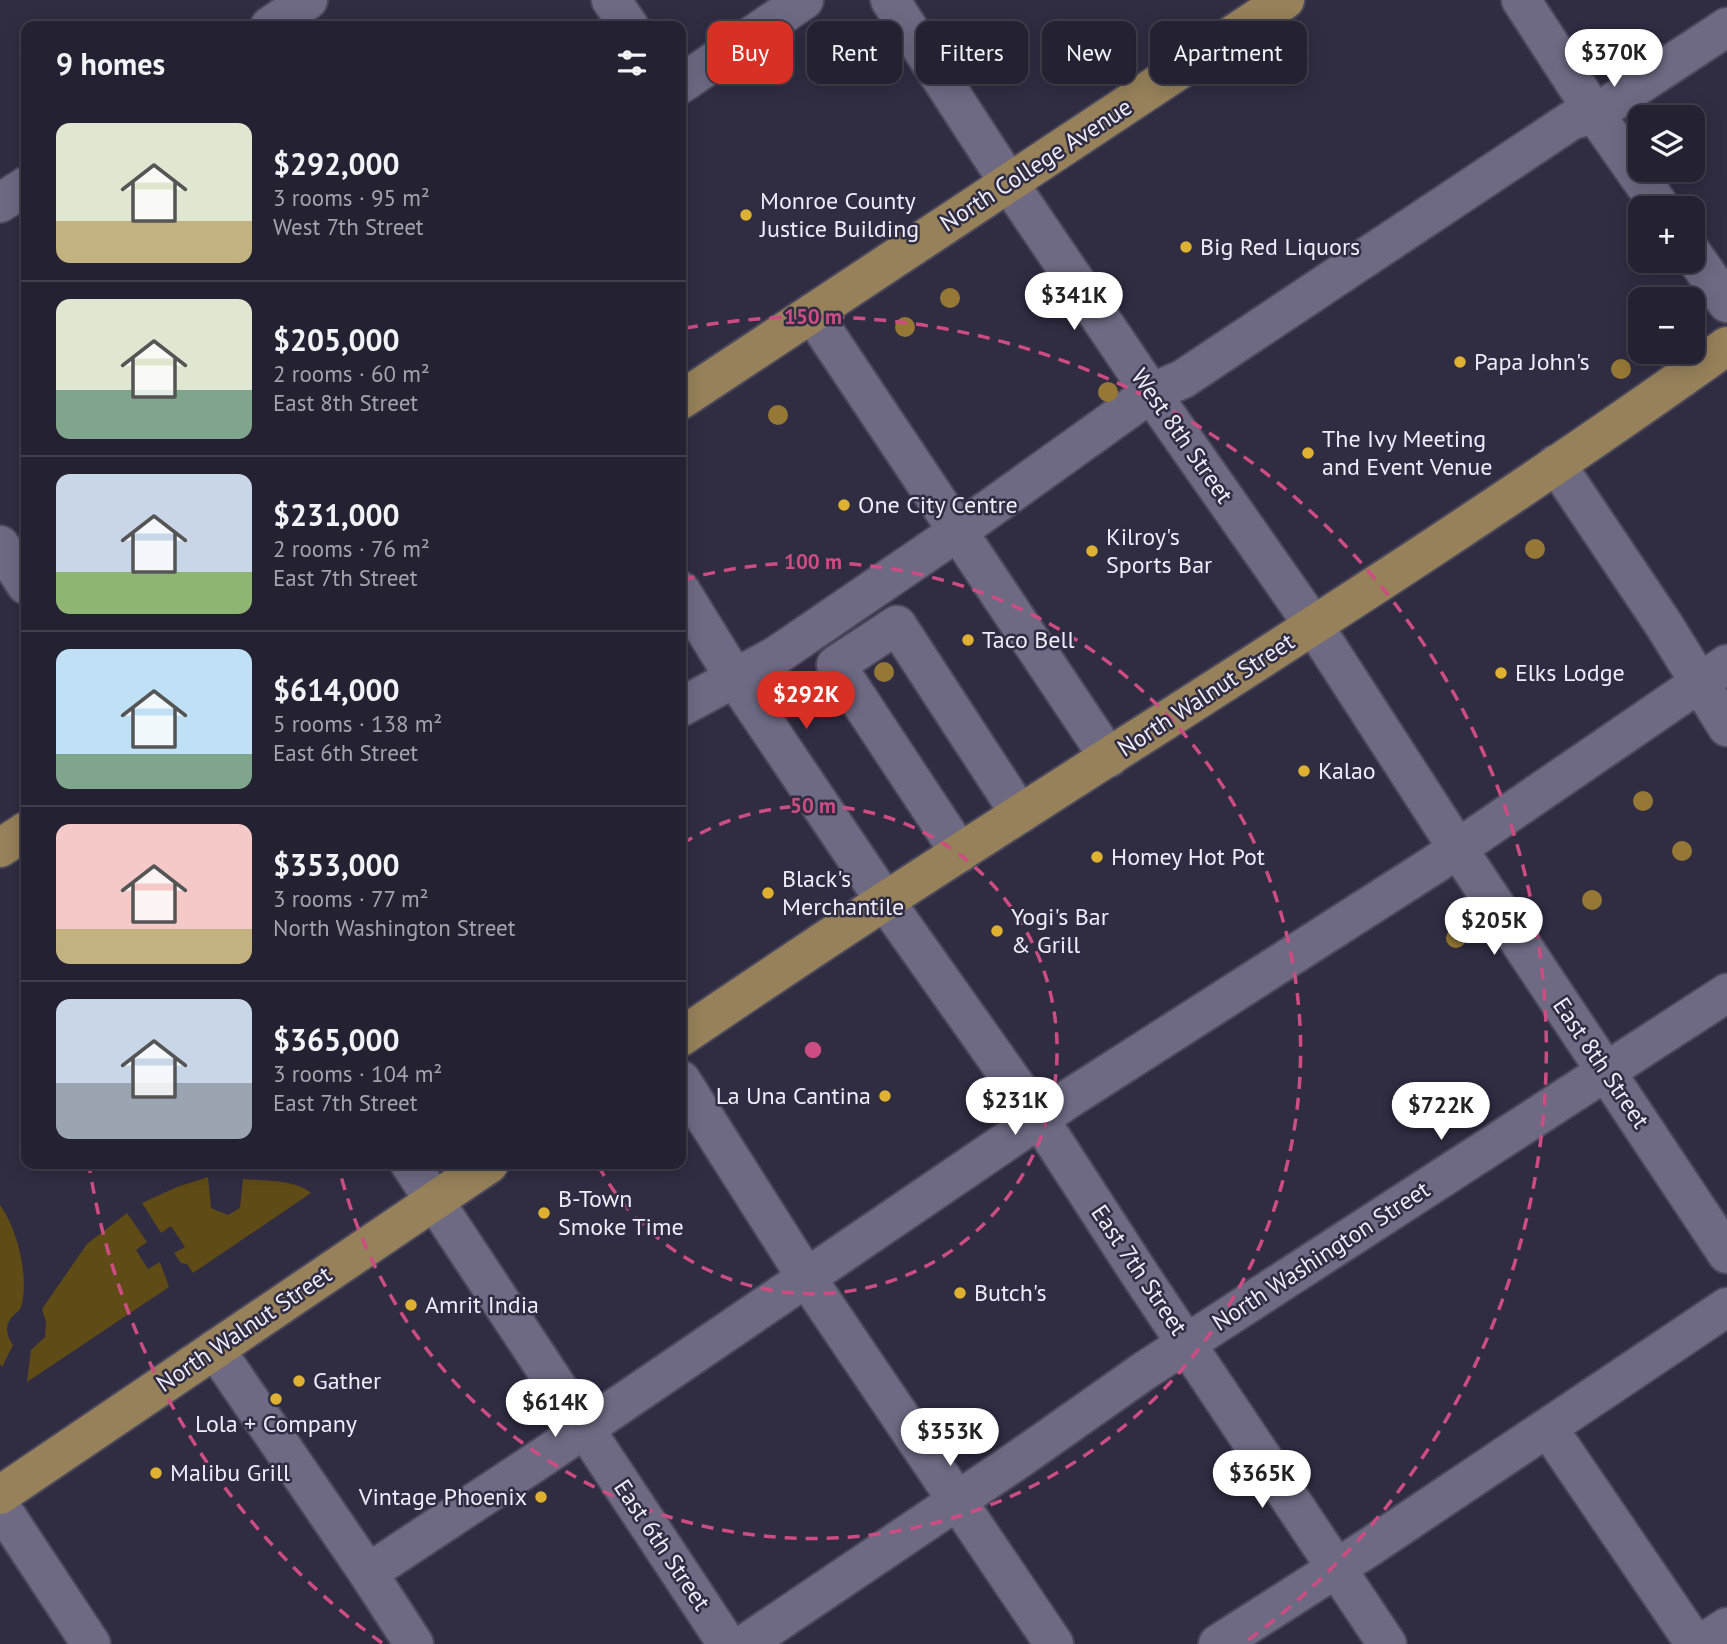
<!DOCTYPE html>
<html lang="en">
<head>
<meta charset="utf-8">
<style>
  :root { --surface:#242132; --page:#302e3e; --text:#f1f3f6; --muted:#a3a3ac; --line:#413e4d; --accent:#d93025 }
  body { margin:0; font-family:"PT Sans",sans-serif; background:var(--page); color:var(--text); height:100vh; display:flex; flex-direction:column; font-size:26px; white-space:nowrap }
  * { box-sizing:border-box; margin:0 }
  p { font-size:23px; color:var(--muted) }
  .icon { flex:none; width:38px; height:38px; fill:none; stroke:currentColor; stroke-width:2; stroke-linecap:round; stroke-linejoin:round }
  .map { position:relative; flex:1; overflow:hidden }
  .sheet { position:absolute; left:21px; top:21px; width:665px; height:1148px; display:flex; flex-direction:column; background:var(--surface); border-radius:14px; box-shadow:0 4px 18px #0003,0 0 0 2px var(--line) }
  .sheet>* { flex:none }
  .guide { position:absolute; left:707px; top:21px; width:665px; height:63px; display:flex; gap:14px }
  .tools { position:absolute; left:1628px; top:105px; display:grid; gap:14px }
  .tools a { display:grid; place-items:center; width:77px; height:77px; border-radius:14px; background:var(--surface); box-shadow:0 4px 18px #0003,0 0 0 2px var(--line); font-size:35px }
  .price { position:absolute; translate:-50% -60px; padding:0 16px; border-radius:24px; background:#fff; color:#222; font-size:23px; line-height:46px; filter:drop-shadow(0 2px 4px #0008) }
  .price::after { content:''; position:absolute; left:50%; top:42px; width:21px; height:16px; margin-left:-10px; background:inherit; clip-path:polygon(0 0,100% 0,50% 100%) }
  .price.on { background:var(--accent); color:#fff }
  ul { padding:0; list-style:none }
  li { display:flex; align-items:center; gap:21px; height:175px; padding:0 35px }
  li+li { border-top:2px solid var(--line) }
  li span { display:grid; place-items:center; flex:none; width:196px; height:140px; border-radius:14px; color:#555 }
  li>.icon { margin-inline-start:auto }
  span .icon { width:84px; height:84px; fill:#fffc; stroke-width:1 }
  li b { font-size:30px }
  h2 { display:flex; justify-content:space-between; align-items:center; height:84px; padding:0 35px; font-size:30px }
  .tag { padding:0 24px; border-radius:14px; background:var(--surface); box-shadow:0 4px 18px #0003,0 0 0 2px var(--line); font-size:24px; line-height:63px }
  .tag.on { background:var(--accent); color:#fff }
  .map>svg:first-child { display:block }
</style>
</head>
<body>
<div class="map">
<svg width="1727" height="1644" viewBox="0 0 1727 1644">
  <rect width="100%" height="100%" fill="#302c42"/>
  <!-- green -->
  <g fill="#5f4b16">
    <path d="M208,1177l3,31 17,7 12,-7 3,-29c20,2 52,0 68,14l-118,80 -6,-9 -6,-1 -7,-10 11,-6 -14,-21 -10,7 -19,-30 35,-16z"/>
    <path d="M0,1205c17,23 30,73 21,102 -2,6 -3,3 -7,8 -10,9 -8,20 -1,30l-11,22 -2,-3z"/>
    <polygon points="127,1213 147,1242 136,1250 148,1269 160,1262 169,1287 27,1382 31,1350 45,1337 46,1322 42,1309 87,1244"/>
  </g>
  <g fill="none" stroke-linecap="round" stroke-linejoin="round">
    <defs>
      <g id="minor">
        <polyline points="611,0 629,26"/>
        <polyline points="890,0 1009,183 1151,393 1314,626 1458,849 1727,1254"/>
        <polyline points="1521,0 1595,114 1661,208"/>
        <polyline points="270,26 308,0"/>
        <polyline points="681,84 804,0"/>
        <polyline points="0,203 26,186"/>
        <polyline points="1692,253 1727,303"/>
        <polyline points="812,313 1109,758"/>
        <polyline points="1556,464 1664,625 1727,727"/>
        <polyline points="0,545 26,585"/>
        <polyline points="681,591 734,677 885,901 1040,1120 1141,1276 1387,1644"/>
        <polyline points="681,707 777,655 957,532 1151,393 1183,379 1572,120 1595,114 1727,27"/>
        <polyline points="960,853 836,665 897,625 1020,814"/>
        <polyline points="681,1080 806,1277 1054,1644"/>
        <polyline points="410,1164 727,1644"/>
        <polyline points="215,1349 368,1573 549,1453 1070,1098 1435,864 1727,664"/>
        <polyline points="1548,1428 1695,1644"/>
        <polyline points="0,1506 91,1644"/>
        <polyline points="368,1573 414,1644"/>
        <polyline points="745,1644 1019,1459 1144,1371 1727,993"/>
        <polyline points="1218,1644 1368,1548 1727,1307"/>
        <polyline points="1701,1644 1727,1627"/>
      </g>
      <g id="major">
        <polyline points="681,400 1285,0"/>
        <polyline points="0,848 26,831"/>
        <path d="M681,1037c68,-46 136,-92 204,-136 282,-184 569,-359 842,-555"/>
        <polyline points="0,1495 489,1164"/>
      </g>
    </defs>
    <!-- minor casing -->
    <use href="#minor" stroke="#4b485b" stroke-width="42"/>
    <!-- major casing -->
    <use href="#major" stroke="#4b485b" stroke-width="42"/>
    <!-- minor -->
    <use href="#minor" stroke="#6e6a84" stroke-width="38"/>
    <!-- major -->
    <use href="#major" stroke="#96815a" stroke-width="38"/>
  </g>
  <!-- trees -->
  <g fill="#957836">
    <circle cx="950" cy="298" r="10"/>
    <circle cx="905" cy="327" r="10"/>
    <circle cx="1621" cy="369" r="10"/>
    <circle cx="1108" cy="392" r="10"/>
    <circle cx="778" cy="415" r="10"/>
    <circle cx="1535" cy="549" r="10"/>
    <circle cx="884" cy="672" r="10"/>
    <circle cx="1643" cy="801" r="10"/>
    <circle cx="1682" cy="851" r="10"/>
    <circle cx="1592" cy="900" r="10"/>
    <circle cx="1456" cy="938" r="10"/>
  </g>
  <!-- distance rings -->
  <g fill="none" stroke="#cd4d83" stroke-width="3.5" stroke-dasharray="12 9">
    <path d="M682 844A244 244 0 1 1 598 1165"/>
    <path d="M683 580A488 488 0 1 1 338 1164"/>
    <path d="M382 1643A733 733 0 0 1 89 1165M686 328A733 733 0 0 1 1244 1643"/>
  </g>
  <!-- markers -->
  <g fill="#deb133" stroke="#302c42" stroke-width="2.5">
    <circle cx="746" cy="215" r="7"/>
    <circle cx="1186" cy="247" r="7"/>
    <circle cx="1460" cy="362" r="7"/>
    <circle cx="1308" cy="453" r="7"/>
    <circle cx="844" cy="505" r="7"/>
    <circle cx="1092" cy="551" r="7"/>
    <circle cx="968" cy="640" r="7"/>
    <circle cx="1501" cy="673" r="7"/>
    <circle cx="1304" cy="771" r="7"/>
    <circle cx="1097" cy="857" r="7"/>
    <circle cx="768" cy="893" r="7"/>
    <circle cx="997" cy="931" r="7"/>
    <circle cx="885" cy="1096" r="7"/>
    <circle cx="544" cy="1213" r="7"/>
    <circle cx="960" cy="1293" r="7"/>
    <circle cx="411" cy="1305" r="7"/>
    <circle cx="299" cy="1381" r="7"/>
    <circle cx="276" cy="1399" r="7"/>
    <circle cx="156" cy="1473" r="7"/>
    <circle cx="541" cy="1497" r="7"/>
  </g>
  <g text-anchor="middle" stroke-width="5" stroke-linejoin="round" paint-order="stroke">
    <!-- street labels -->
    <g font-size="24" fill="#eeecfb" stroke="#302c42">
      <text transform="translate(1036 165) rotate(-33)" y="8">North College Avenue</text>
      <text transform="translate(1182 436) rotate(55)" y="8">West 8th Street</text>
      <text transform="translate(1206 695) rotate(-33)" y="8">North Walnut Street</text>
      <text transform="translate(1601 1063) rotate(56)" y="8">East 8th Street</text>
      <text transform="translate(1321 1256) rotate(-33)" y="8">North Washington Street</text>
      <text transform="translate(1139 1270) rotate(56)" y="8">East 7th Street</text>
      <text transform="translate(244 1329) rotate(-34)" y="8">North Walnut Street</text>
      <text transform="translate(662 1545) rotate(56)" y="8">East 6th Street</text>
    </g>
    <!-- poi labels -->
    <g font-size="24" fill="#eeecfb" stroke="#302c42" text-anchor="start">
      <text x="760" y="209">Monroe County<tspan x="760" dy="28">Justice Building</tspan></text>
      <text x="1200" y="255">Big Red Liquors</text>
      <text x="1474" y="370">Papa John's</text>
      <text x="1322" y="447">The Ivy Meeting<tspan x="1322" dy="28">and Event Venue</tspan></text>
      <text x="858" y="513">One City Centre</text>
      <text x="1106" y="545">Kilroy's<tspan x="1106" dy="28">Sports Bar</tspan></text>
      <text x="982" y="648">Taco Bell</text>
      <text x="1515" y="681">Elks Lodge</text>
      <text x="1318" y="779">Kalao</text>
      <text x="1111" y="865">Homey Hot Pot</text>
      <text x="782" y="887">Black's<tspan x="782" dy="28">Merchantile</tspan></text>
      <text x="1011" y="925">Yogi's Bar<tspan x="1011" dy="28">&amp; Grill</tspan></text>
      <text x="871" y="1104" text-anchor="end">La Una Cantina</text>
      <text x="558" y="1207">B-Town<tspan x="558" dy="28">Smoke Time</tspan></text>
      <text x="974" y="1301">Butch's</text>
      <text x="425" y="1313">Amrit India</text>
      <text x="313" y="1389">Gather</text>
      <text x="276" y="1432" text-anchor="middle">Lola + Company</text>
      <text x="170" y="1481">Malibu Grill</text>
      <text x="527" y="1505" text-anchor="end">Vintage Phoenix</text>
    </g>
  </g>
  <circle cx="813" cy="1050" r="10" fill="#cd4d83" stroke="#302c42" stroke-width="3.5"/>
  <g font-size="21" text-anchor="middle" font-weight="bold" fill="#cd4d83" stroke="#302c42" stroke-width="5" stroke-linejoin="round" paint-order="stroke">
    <text x="813" y="324">150 m</text>
    <text x="813" y="569">100 m</text>
    <text x="813" y="813">50 m</text>
  </g>
</svg>
<div class="tools">
<a><svg class="icon" aria-label="layers" viewBox="0 0 24 24"><path d="M12 4l9 5-9 5-9-5zM3 14l9 5 9-5"/></svg></a>
<a>+</a>
<a>−</a>
</div>
<b class="price" style="left:1614px;top:89px">$370K</b>
<b class="price" style="left:1074px;top:332px">$341K</b>
<b class="price on" style="left:806px;top:731px">$292K</b>
<b class="price" style="left:1494px;top:957px">$205K</b>
<b class="price" style="left:1015px;top:1137px">$231K</b>
<b class="price" style="left:1441px;top:1142px">$722K</b>
<b class="price" style="left:555px;top:1439px">$614K</b>
<b class="price" style="left:950px;top:1468px">$353K</b>
<b class="price" style="left:1262px;top:1510px">$365K</b>
<div class="guide">
<a class="tag on">Buy</a>
<a class="tag">Rent</a>
<a class="tag">Filters</a>
<a class="tag">New</a>
<a class="tag">Apartment</a>
</div>
<section class="sheet">
<h2>9 homes<svg class="icon" aria-label="filters" viewBox="0 0 24 24"><path d="M4 7h16M4 17h16"/><circle cx="9" cy="7" r="2"/><circle cx="15" cy="17" r="2"/></svg></h2>
<ul>
<li><span style="background:linear-gradient(#dfe7d0 70%,#c2b280 0)"><svg class="icon" aria-label="home" viewBox="0 0 24 24"><path d="M3 11l9-7 9 7M6 9v11h12V9"/></svg></span><div><b>$292,000</b><p>3 rooms · 95 m²</p><p>West 7th Street</p></div></li>
<li><span style="background:linear-gradient(#dfe7d0 65%,#7fa58c 0)"><svg class="icon" aria-label="home" viewBox="0 0 24 24"><path d="M3 11l9-7 9 7M6 9v11h12V9"/></svg></span><div><b>$205,000</b><p>2 rooms · 60 m²</p><p>East 8th Street</p></div></li>
<li><span style="background:linear-gradient(#c9d6e8 70%,#8fb573 0)"><svg class="icon" aria-label="home" viewBox="0 0 24 24"><path d="M3 11l9-7 9 7M6 9v11h12V9"/></svg></span><div><b>$231,000</b><p>2 rooms · 76 m²</p><p>East 7th Street</p></div></li>
<li><span style="background:linear-gradient(#bfe0f5 75%,#7fa58c 0)"><svg class="icon" aria-label="home" viewBox="0 0 24 24"><path d="M3 11l9-7 9 7M6 9v11h12V9"/></svg></span><div><b>$614,000</b><p>5 rooms · 138 m²</p><p>East 6th Street</p></div></li>
<li><span style="background:linear-gradient(#f6c9c9 75%,#c2b280 0)"><svg class="icon" aria-label="home" viewBox="0 0 24 24"><path d="M3 11l9-7 9 7M6 9v11h12V9"/></svg></span><div><b>$353,000</b><p>3 rooms · 77 m²</p><p>North Washington Street</p></div></li>
<li><span style="background:linear-gradient(#c9d6e8 60%,#9aa5b1 0)"><svg class="icon" aria-label="home" viewBox="0 0 24 24"><path d="M3 11l9-7 9 7M6 9v11h12V9"/></svg></span><div><b>$365,000</b><p>3 rooms · 104 m²</p><p>East 7th Street</p></div></li>
</ul>
</section>
</div>
</body>
</html>
